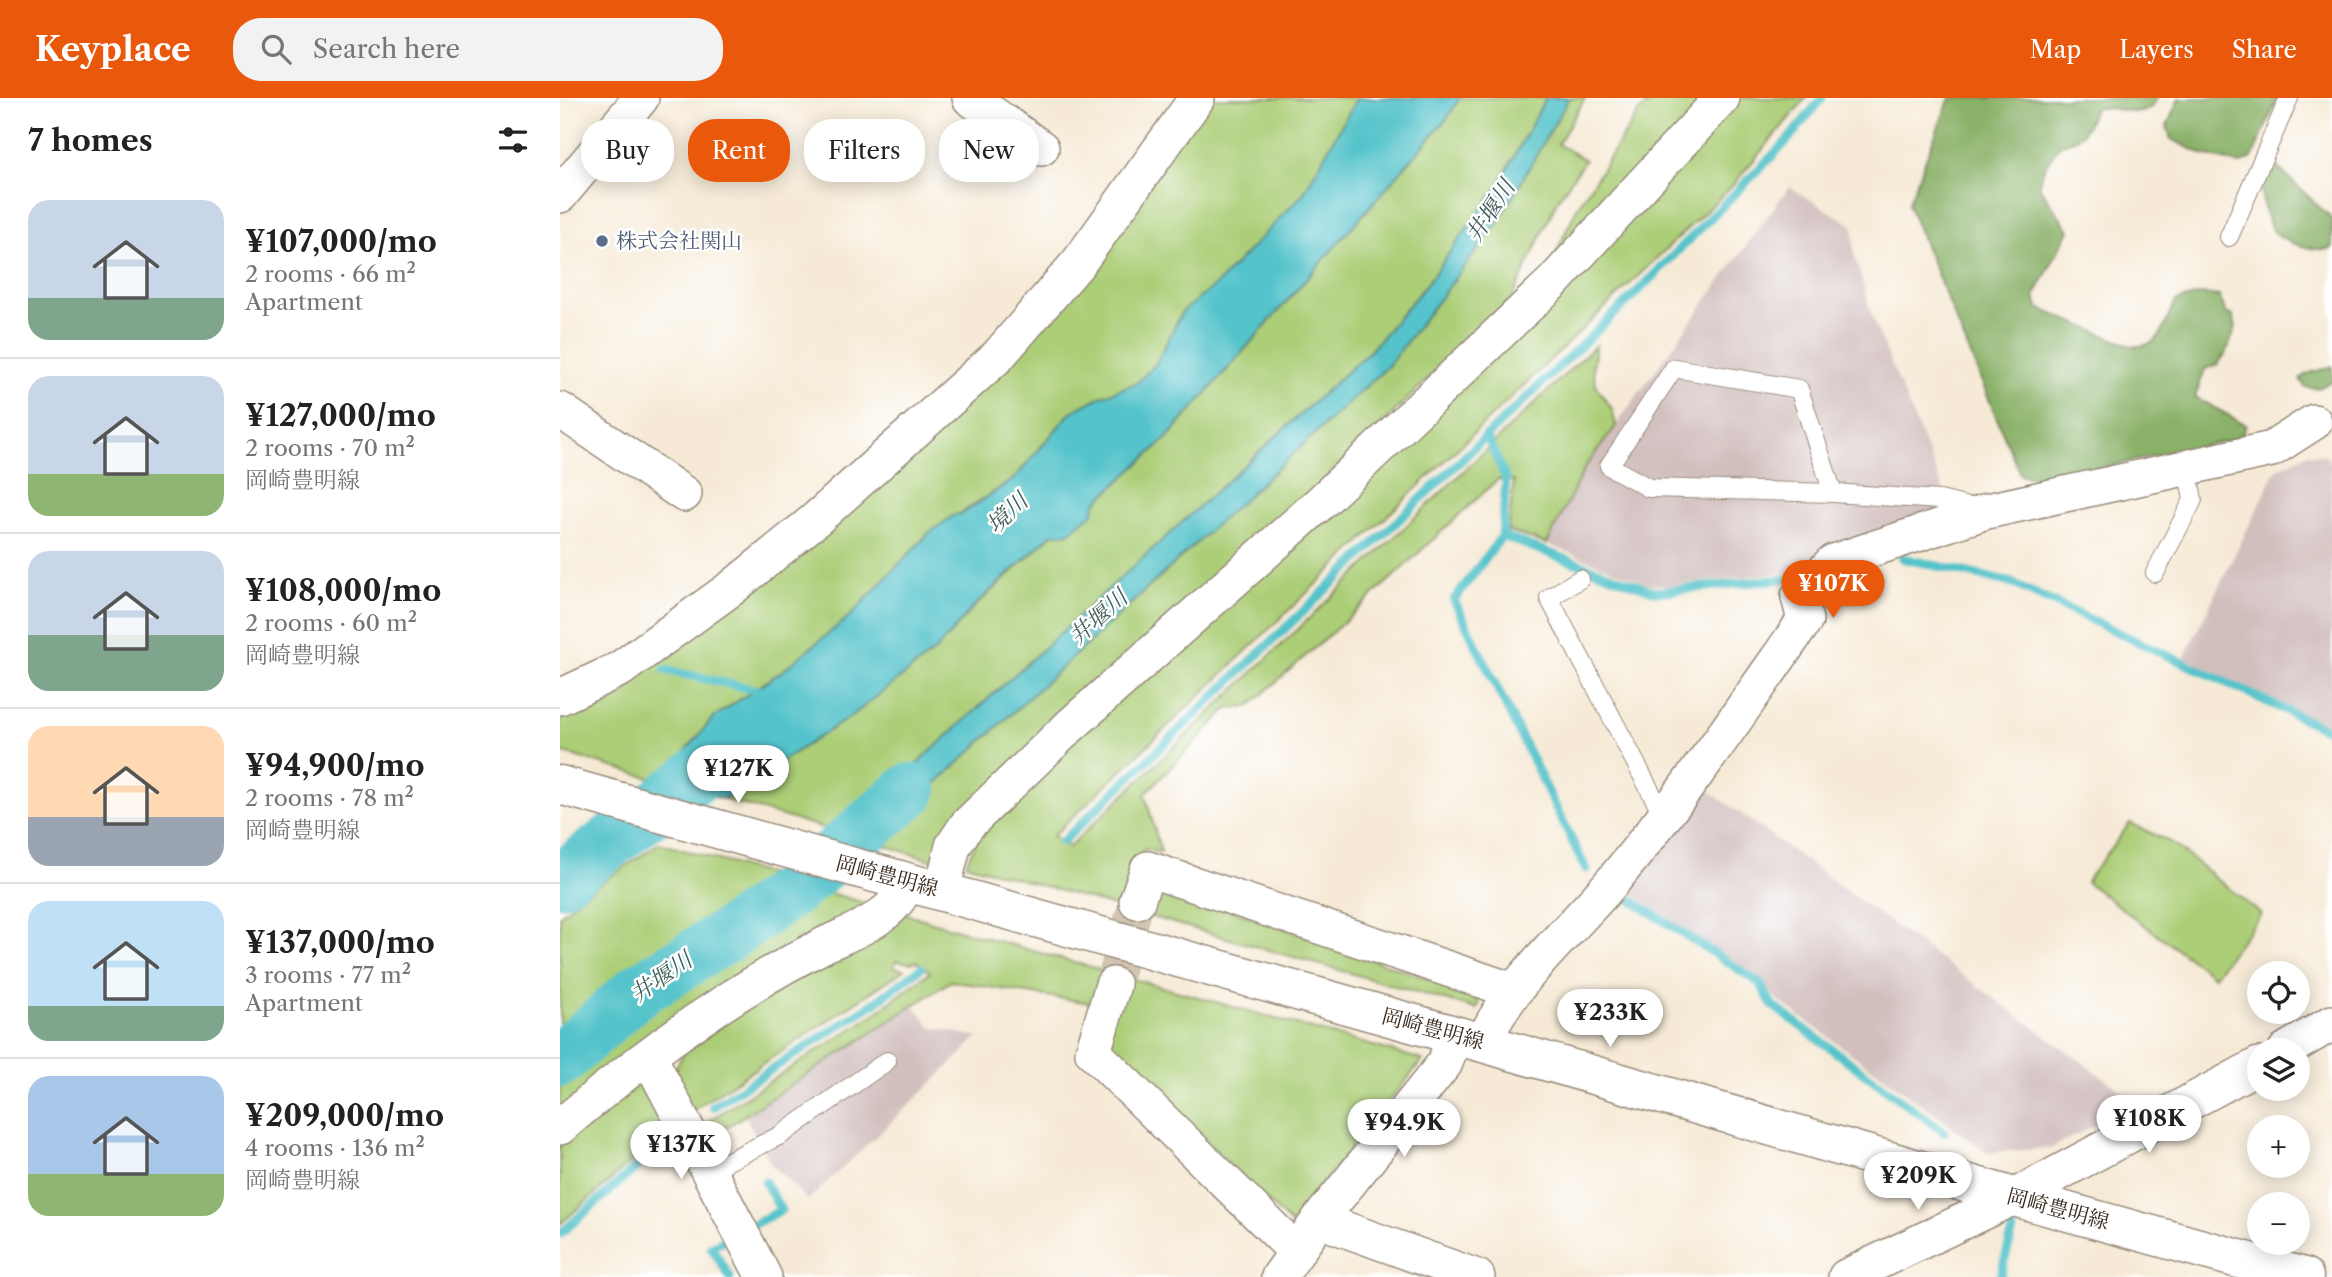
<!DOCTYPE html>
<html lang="en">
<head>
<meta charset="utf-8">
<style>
  :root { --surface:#fff; --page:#f2f2f2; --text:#222; --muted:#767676; --line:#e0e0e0; --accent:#ea580c }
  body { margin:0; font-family:"Libre Caslon Text","Noto Serif JP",serif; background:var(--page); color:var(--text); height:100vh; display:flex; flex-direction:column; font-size:26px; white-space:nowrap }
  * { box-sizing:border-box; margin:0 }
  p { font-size:23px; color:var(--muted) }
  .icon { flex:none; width:38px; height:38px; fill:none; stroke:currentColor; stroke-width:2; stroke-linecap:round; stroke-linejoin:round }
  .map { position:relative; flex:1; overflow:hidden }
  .details { display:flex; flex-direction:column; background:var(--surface); width:560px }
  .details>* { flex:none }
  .top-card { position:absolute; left:21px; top:21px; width:665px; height:63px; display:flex; gap:14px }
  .tools { position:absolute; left:1687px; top:863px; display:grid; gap:14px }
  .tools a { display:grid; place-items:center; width:63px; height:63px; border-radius:50%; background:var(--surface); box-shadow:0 4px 18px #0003; font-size:35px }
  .price { position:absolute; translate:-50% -60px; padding:0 16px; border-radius:24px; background:#fff; color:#222; font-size:23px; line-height:46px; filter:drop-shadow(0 2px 4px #0008) }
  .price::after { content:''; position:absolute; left:50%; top:42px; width:21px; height:16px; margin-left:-10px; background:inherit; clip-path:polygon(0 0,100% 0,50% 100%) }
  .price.current { background:var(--accent); color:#fff }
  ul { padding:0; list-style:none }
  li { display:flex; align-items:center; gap:21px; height:175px; padding:0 28px }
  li+li { border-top:2px solid var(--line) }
  li span { display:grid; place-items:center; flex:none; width:196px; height:140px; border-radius:21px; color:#555 }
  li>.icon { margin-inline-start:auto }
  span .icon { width:84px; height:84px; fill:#fffc; stroke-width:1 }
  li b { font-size:30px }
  h2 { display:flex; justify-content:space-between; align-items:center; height:84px; padding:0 28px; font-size:30px }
  .tag { padding:0 24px; border-radius:28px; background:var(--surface); box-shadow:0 4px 18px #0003; font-size:24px; line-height:63px }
  .tag.current { background:var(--accent); color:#fff }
  header { display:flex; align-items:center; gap:42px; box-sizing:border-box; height:98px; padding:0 35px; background:var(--accent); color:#fff }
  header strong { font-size:33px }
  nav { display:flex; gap:38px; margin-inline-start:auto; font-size:24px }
  .search { width:490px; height:63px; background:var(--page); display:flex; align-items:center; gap:18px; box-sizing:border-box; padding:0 24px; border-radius:28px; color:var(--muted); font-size:26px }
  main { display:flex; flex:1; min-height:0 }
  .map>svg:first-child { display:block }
</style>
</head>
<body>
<header>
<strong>Keyplace</strong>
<div class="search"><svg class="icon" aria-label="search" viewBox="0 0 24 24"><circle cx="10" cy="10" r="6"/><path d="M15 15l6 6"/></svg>Search here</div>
<nav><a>Map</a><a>Layers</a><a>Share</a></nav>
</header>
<main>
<section class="details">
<h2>7 homes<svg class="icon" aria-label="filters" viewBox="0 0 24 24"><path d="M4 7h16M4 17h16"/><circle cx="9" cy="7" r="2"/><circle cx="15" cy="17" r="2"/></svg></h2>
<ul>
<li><span style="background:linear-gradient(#c9d6e8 70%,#7fa58c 0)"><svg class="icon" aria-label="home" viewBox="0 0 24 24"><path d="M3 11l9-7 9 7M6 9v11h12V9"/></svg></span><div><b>¥107,000/mo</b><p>2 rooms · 66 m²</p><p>Apartment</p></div></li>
<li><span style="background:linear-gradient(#c9d6e8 70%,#8fb573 0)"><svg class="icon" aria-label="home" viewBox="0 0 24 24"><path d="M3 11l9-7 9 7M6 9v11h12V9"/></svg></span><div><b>¥127,000/mo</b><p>2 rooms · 70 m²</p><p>岡崎豊明線</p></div></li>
<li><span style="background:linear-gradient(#c9d6e8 60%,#7fa58c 0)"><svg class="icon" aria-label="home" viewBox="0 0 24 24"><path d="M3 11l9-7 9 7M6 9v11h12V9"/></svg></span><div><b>¥108,000/mo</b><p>2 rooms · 60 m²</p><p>岡崎豊明線</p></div></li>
<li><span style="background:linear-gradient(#ffd9b3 65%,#9aa5b1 0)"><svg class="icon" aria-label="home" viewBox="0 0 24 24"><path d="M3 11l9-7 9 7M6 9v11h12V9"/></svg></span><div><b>¥94,900/mo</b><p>2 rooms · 78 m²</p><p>岡崎豊明線</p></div></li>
<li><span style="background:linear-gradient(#bfe0f5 75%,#7fa58c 0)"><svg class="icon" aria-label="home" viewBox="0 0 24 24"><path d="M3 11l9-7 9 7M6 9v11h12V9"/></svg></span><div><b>¥137,000/mo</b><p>3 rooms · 77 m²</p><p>Apartment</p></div></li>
<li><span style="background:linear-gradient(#a9c7e8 70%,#8fb573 0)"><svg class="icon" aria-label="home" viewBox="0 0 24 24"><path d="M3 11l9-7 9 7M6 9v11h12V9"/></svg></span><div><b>¥209,000/mo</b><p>4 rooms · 136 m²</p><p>岡崎豊明線</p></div></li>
</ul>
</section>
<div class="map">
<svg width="1772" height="1179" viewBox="0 0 1772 1179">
  <rect width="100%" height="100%" fill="#fff"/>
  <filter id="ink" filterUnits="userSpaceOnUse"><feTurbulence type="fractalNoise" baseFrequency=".0143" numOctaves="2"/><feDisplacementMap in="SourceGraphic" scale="14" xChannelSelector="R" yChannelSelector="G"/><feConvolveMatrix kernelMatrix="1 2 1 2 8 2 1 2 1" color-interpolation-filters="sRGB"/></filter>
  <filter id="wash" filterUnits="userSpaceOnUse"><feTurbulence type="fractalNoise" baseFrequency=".00686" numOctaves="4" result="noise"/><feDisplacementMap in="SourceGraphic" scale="28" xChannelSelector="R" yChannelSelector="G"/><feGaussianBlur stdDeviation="1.57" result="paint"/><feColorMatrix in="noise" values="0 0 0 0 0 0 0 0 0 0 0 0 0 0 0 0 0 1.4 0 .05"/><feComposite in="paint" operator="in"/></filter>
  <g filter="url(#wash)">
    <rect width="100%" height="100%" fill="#f6ead6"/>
    <!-- industrial -->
    <g fill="#d1bfbe">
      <polygon points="1229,89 1293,127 1294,155 1313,221 1391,410 1255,471 1107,488 1089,486 987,446 1025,369"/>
      <polygon points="1747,356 1765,357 1772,366 1772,632 1623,562 1716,372"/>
      <polygon points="1140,686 1578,1005 1491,1050 1428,1055 1216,901 1202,883 1063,790"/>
      <polygon points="354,908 371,929 418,939 361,996 248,1102 211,1066 185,1017"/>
    </g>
    <!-- green -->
    <g fill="#acce77" stroke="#747c4a" stroke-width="2">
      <polygon points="650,0 797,0 743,96 657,186 622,214 596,266 577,285 542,298 511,314 454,381 368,436 290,518 221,574 154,619 121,659 94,681 0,654 0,610 384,319"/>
      <polygon points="900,0 986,0 938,88 866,187 811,252 281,735 163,701 293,617 376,552 414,509 493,436 509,435 535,405 606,341 885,23"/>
      <polygon points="1009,0 1025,0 998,46 1025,62 997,103 952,200 372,762 307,742 370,691 827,269 937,126"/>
      <polygon points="1095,0 1148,0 985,179 1017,110 1079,14"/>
      <polygon points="1171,0 1246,0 1172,88 493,738 509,749 1036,247 1033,269 1036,288 1052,311 1056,328 1025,369 987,446 948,433 954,383 938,381 794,515 689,608 667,611 585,696 601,755 584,751 566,801 592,784 916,898 919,907 916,911 406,766 426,721"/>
      <polygon points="1570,725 1612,745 1701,816 1654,878 1526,784"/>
      <path d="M99,745l126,36c-55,41 -117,72 -172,114 -18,15 -35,31 -53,47v-125l24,-20z"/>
      <polygon points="252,790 323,810 0,1019 0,969 47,928 162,853 213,822"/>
      <polygon points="341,814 391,830 863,962 753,1096 734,1129 547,946 537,906 391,883 145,1043 139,1029 313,917 370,874 356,863 351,865 336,863 334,869 344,872 130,1014 110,980 123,956 169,922"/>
      <polygon points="71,986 93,987 114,1027 0,1126 0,1044"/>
    </g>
    <!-- forest -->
    <g fill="#89b168" stroke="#626e43" stroke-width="2">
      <path d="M1390,0h207c-11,28 -37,5 -63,11 -9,21 -10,30 -33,35 -9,12 -23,28 -21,44l29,42 -34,65 3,13 93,38c32,3 33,-22 45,-45l26,-7 17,2 7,17 7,3 3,11 -10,26 -9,12 -12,4 -10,28 51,28 -3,8 -8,6 -195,42 -20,-7 -112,-270z"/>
      <polygon points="1619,0 1718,0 1692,60 1680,66 1644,57 1611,41 1607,28"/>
      <path d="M1714,66l58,55v29c-12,5 -47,-5 -56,-14 -11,-11 -18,-44 -12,-58 1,-5 7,-8 10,-12z"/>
      <path d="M1772,268v15l-13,7 -14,-1 -5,-8c14,-11 19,-6 32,-13z"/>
    </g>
    <!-- water -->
    <g fill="#55c3cb" stroke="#487674" stroke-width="2">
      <polygon points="797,0 900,0 885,23 606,341 535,405 534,414 509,435 492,436 414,508 376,552 293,617 163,701 94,681 121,659 154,619 221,574 290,518 368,436 394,417 402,416 454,381 511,314 542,298 577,285 596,266 622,214 657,186 743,96"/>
      <polygon points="986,0 1009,0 937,126 827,269 370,691 307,742 281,735 811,252 866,187 938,88"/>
    </g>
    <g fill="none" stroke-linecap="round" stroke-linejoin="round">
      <!-- stream -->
      <g stroke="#55c3cb" stroke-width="9">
        <polyline points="926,337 946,381 942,438 1096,494 1232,480"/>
        <polyline points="942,438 894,502 1026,771"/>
        <polyline points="1342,460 1452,485 1772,634"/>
        <polyline points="105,572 206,594"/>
        <polyline points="502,744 1076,195 1227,43 1262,0"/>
        <polyline points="1062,796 1200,885 1212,907 1384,1034"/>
        <polyline points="153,1009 316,904 361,870"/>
        <polyline points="192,1127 221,1112 205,1084"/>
        <polyline points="0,1136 104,1045"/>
        <polyline points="170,1179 151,1149 173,1138"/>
        <polyline points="1440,1179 1453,1132"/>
      </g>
      <!-- river -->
      <g stroke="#55c3cb" stroke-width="54">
        <polyline points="0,782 180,645"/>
        <polyline points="0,962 76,894 169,836 233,792 350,692"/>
      </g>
    </g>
  </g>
  <g filter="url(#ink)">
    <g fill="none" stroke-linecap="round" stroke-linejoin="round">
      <!-- minor-tunnel -->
      <polyline stroke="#d1c4b1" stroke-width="35" stroke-dasharray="35 18" stroke-linecap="butt" points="553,887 577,803"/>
      <defs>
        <g id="service">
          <polyline points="1669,139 1729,0"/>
          <polyline points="1273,395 1239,291 1114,270 1049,368 1089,390 1273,395 1380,402 1416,411"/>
          <polyline points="1595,475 1633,402 1627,369"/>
          <polyline points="1020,481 989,500 1104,719"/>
          <polyline points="148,1073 221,1037 327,963"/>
        </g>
        <g id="minor">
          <polyline points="410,0 481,50"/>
          <polyline points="0,97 81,0"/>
          <polyline points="0,312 124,396"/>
          <polyline points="0,599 60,571 173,489 254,423 438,258 519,164 637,0"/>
          <polyline points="382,793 393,748 407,727 509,629 759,406 993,184 1162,0"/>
          <polyline points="577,803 588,771 954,893"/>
          <polyline points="553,887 533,954 736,1153"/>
          <path d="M923,945c28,-63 85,-109 129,-161 70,-84 131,-174 193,-262l-6,-23 34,-35 154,-51 285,-62 42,-27"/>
          <polyline points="1726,952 1772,925"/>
          <polyline points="89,959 204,1179"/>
          <path d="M0,1029c81,-70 169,-134 264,-182 31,-15 71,-27 83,-63"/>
          <polyline points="759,1122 917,1179"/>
          <polyline points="719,1179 759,1122 885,965 894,938"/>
          <polyline points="1286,1179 1454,1099 1699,967"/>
        </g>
        <polyline id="secondary" points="0,687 923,945 1454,1099 1744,1179"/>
      </defs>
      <!-- service casing -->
      <use href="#service" stroke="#988a7a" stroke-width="20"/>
      <!-- minor casing -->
      <use href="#minor" stroke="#988a7a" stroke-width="38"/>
      <!-- secondary casing -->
      <use href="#secondary" stroke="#988a7a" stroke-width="41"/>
      <!-- service -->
      <use href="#service" stroke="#fff" stroke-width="18"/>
      <!-- minor -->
      <use href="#minor" stroke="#fff" stroke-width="35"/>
      <!-- secondary -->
      <use href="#secondary" stroke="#fff" stroke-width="38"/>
    </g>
  </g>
  <!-- markers -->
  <circle fill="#5c6f8a" stroke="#fff" stroke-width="2.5" cx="42" cy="143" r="7"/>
  <g text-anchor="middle" stroke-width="5" stroke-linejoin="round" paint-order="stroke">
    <!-- service labels -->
    <g font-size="21" fill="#4e5e75" stroke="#fff" text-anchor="start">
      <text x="56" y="150">株式会社関山</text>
    </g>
    <!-- street labels -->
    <g font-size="21" fill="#3b2a1e" stroke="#fff">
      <text transform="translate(327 778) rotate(15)" y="7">岡崎豊明線</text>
      <text transform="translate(873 931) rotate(15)" y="7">岡崎豊明線</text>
      <text transform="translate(1498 1111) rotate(15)" y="7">岡崎豊明線</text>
    </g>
    <!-- water labels -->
    <g font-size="23" font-style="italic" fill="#44605b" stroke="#fff">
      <text transform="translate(930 113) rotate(-57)" y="8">井堰川</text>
      <text transform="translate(447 415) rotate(-43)" y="8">境川</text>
      <text transform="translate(538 519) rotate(-42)" y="8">井堰川</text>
      <text transform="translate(101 879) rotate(-35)" y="8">井堰川</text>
    </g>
  </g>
</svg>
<div class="tools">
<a><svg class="icon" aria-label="locate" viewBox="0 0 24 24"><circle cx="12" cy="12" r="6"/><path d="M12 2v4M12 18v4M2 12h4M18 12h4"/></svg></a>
<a><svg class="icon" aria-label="layers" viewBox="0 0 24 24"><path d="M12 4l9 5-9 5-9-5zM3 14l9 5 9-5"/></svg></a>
<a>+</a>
<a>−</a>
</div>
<b class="price current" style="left:1273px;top:522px">¥107K</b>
<b class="price" style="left:178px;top:707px">¥127K</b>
<b class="price" style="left:1050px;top:951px">¥233K</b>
<b class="price" style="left:1589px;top:1057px">¥108K</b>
<b class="price" style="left:844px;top:1061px">¥94.9K</b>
<b class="price" style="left:121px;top:1083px">¥137K</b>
<b class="price" style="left:1358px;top:1114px">¥209K</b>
<div class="top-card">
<a class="tag">Buy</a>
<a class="tag current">Rent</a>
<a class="tag">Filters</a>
<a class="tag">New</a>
</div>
</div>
</main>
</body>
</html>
